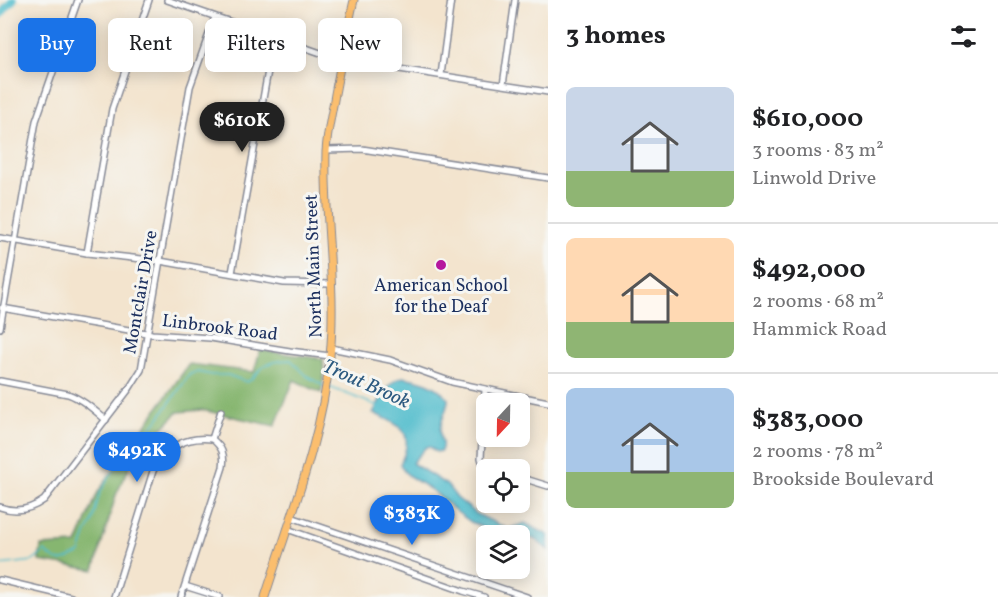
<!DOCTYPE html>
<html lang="en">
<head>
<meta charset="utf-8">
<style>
  :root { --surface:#fff; --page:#f6f6f6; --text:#202124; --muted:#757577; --line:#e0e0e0; --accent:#1a73e8 }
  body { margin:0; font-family:Vollkorn,serif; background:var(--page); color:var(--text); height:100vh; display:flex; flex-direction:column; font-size:22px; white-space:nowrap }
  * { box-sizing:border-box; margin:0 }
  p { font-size:20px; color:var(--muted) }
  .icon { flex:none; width:33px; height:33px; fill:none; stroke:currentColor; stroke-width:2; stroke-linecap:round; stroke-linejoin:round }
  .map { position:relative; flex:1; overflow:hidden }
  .panel { display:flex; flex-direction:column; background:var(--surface); width:450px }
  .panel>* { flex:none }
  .guide { position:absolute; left:18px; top:18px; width:440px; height:54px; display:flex; gap:12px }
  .needle { width:39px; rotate:202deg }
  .buttons { position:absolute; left:476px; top:393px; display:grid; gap:12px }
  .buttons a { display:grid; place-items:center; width:54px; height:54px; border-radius:9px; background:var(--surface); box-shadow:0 3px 15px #0003; font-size:30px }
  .price { position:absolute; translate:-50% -51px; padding:0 14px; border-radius:21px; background:var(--accent); color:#fff; font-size:20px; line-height:39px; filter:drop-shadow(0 2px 3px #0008) }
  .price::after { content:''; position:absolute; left:50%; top:36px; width:18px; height:14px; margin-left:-9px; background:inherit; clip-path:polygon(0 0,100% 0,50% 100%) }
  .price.current { background:#222; color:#fff }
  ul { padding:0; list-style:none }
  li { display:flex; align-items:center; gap:18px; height:150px; padding:0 18px }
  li+li { border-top:2px solid var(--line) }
  li span { display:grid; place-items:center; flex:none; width:168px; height:120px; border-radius:9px; color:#555 }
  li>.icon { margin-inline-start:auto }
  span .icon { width:72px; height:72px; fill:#fffc; stroke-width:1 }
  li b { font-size:26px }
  h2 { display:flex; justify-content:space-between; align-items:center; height:72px; padding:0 18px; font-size:26px }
  .tag { padding:0 21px; border-radius:9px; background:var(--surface); box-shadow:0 3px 15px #0003; font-size:21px; line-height:54px }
  .tag.current { background:var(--accent); color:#fff }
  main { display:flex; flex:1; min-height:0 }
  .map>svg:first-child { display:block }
</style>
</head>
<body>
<main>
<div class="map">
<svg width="548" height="597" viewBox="0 0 548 597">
  <rect width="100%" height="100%" fill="#f6f6f2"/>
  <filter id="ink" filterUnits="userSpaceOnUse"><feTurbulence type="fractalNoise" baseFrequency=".0167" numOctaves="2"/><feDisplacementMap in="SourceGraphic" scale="12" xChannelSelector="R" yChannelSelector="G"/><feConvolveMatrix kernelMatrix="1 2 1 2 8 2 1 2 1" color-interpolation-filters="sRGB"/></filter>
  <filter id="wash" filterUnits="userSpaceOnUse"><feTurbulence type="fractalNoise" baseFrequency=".008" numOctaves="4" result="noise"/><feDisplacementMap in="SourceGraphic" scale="24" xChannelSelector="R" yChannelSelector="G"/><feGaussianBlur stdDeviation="1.35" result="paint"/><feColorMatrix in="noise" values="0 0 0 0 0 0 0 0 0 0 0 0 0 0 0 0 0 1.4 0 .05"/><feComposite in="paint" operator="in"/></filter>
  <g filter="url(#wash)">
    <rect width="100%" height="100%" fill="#f3e4ce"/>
    <!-- forest -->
    <polygon fill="#86b66f" stroke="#507266" stroke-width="1.5" points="260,350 323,359 324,375 321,393 294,380 275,426 202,410 178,412 134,457 116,495 94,570 39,561 41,546 77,544 98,492 189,364 254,372"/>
    <!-- water -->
    <path fill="#50bccc" stroke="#367695" stroke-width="1.5" d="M403,377c18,3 34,7 45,22 0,11 -8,21 -8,33 0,9 5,10 1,19l-5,1 -6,-5h-4l-14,16 35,22 10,13 20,16 31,15 17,-6 23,12v15c-12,-9 -13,-15 -29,-11v-3l-20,-1 -28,-13 -14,-10 -24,-21 -24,-15 -5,-5 -4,-7c16,-32 1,-39 -27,-51 8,-14 14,-32 30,-36z"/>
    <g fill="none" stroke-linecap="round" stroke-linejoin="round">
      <!-- stream -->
      <g stroke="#50bccc" stroke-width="1.5">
        <polyline points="329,387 378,406"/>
        <path d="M0,565l33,-4 12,-10c14,15 18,10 35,2l6,-19 6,-11 8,-31 22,-35 34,-35 34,-48 8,-2 14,3h16l19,7c9,-5 9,-9 15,-14 8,-6 19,-8 29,-8l16,16 17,10"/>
      </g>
      <!-- river -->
      <polyline stroke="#50bccc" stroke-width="8" points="0,15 13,0"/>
    </g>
  </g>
  <g filter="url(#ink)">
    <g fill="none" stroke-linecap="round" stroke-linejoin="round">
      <defs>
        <g id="minor">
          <polyline points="167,0 341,60 548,92"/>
          <polyline points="441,75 451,0"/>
          <polyline points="503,85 515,0"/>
          <polyline points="326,150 362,149 548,178"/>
          <polyline points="0,238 87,253 160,261 284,283 330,284"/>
          <polyline points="87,253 112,109 149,0"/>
          <polyline points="232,273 274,37"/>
          <polyline points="2,308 152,334 210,338 290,351 330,356"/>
          <polyline points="0,328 36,121 78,0"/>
          <polyline points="331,348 390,360 452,382 548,402"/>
          <path d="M0,381l68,13c14,5 26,16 38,26"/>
          <polyline points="485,390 481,458 483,465 492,470"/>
          <polyline points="519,477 548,486"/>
          <path d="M0,507c16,6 30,3 44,-7l85,-111 12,-19 49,-283 25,-70"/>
          <polyline points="291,517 527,597"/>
          <polyline points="287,529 463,591 484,597"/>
          <polyline points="0,580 71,597"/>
          <polyline points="185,586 220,597"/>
          <path d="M114,597l39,-126c12,-24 33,-35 59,-32l9,-28"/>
          <path d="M181,597l42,-130c2,-13 -1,-20 -11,-28"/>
        </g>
        <path id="major" d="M265,597c25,-79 57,-158 65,-241 7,-68 -6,-136 -4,-204 1,-20 6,-39 9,-58 6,-32 12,-63 19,-94"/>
      </defs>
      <!-- minor casing -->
      <use href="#minor" stroke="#878a96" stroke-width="8"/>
      <!-- major casing -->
      <use href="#major" stroke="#878a96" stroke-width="9"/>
      <!-- minor -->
      <use href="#minor" stroke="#fff" stroke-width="5"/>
      <!-- major -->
      <use href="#major" stroke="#fbbe6e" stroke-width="7"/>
    </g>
  </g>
  <!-- markers -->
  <circle fill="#b5179e" stroke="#f6f6f2" stroke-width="2" cx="441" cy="265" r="6"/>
  <g text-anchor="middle" stroke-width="6" stroke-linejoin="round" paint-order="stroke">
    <!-- street labels -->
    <g font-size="18" fill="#1b2f5e" stroke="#f6f6f2">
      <text transform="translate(313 266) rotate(-92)" y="6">North Main Street</text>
      <text transform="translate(140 292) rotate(-80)" y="6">Montclair Drive</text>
      <text transform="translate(220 327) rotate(7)" y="6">Linbrook Road</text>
    </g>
    <!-- poi labels -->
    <g font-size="18" fill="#1b2f5e" stroke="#f6f6f2">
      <text x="441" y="291">American School<tspan x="441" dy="21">for the Deaf</tspan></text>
    </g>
    <!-- water labels -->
    <g font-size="20" font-style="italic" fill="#2b597f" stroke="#f6f6f2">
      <text transform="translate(367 383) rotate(24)" y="7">Trout Brook</text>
    </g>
  </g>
</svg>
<div class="buttons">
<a><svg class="needle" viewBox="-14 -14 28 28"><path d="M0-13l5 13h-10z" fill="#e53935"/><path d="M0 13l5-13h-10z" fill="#757577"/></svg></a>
<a><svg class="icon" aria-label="locate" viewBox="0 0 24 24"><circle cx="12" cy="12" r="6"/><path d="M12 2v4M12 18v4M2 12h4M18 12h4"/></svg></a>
<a><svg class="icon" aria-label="layers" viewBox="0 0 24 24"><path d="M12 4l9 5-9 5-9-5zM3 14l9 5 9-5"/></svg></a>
</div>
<b class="price current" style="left:242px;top:153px">$610K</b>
<b class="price" style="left:137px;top:483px">$492K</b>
<b class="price" style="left:412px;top:546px">$383K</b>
<div class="guide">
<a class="tag current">Buy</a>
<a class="tag">Rent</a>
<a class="tag">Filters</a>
<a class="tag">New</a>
</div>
</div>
<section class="panel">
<h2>3 homes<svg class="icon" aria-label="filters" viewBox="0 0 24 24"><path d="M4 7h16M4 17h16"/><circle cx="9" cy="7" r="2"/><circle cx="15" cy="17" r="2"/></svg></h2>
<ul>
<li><span style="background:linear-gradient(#c9d6e8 70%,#8fb573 0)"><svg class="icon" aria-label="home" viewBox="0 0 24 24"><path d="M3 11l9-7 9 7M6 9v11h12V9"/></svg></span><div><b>$610,000</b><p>3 rooms · 83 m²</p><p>Linwold Drive</p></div></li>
<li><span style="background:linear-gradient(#ffd9b3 70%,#8fb573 0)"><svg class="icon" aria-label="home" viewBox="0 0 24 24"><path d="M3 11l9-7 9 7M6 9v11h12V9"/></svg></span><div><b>$492,000</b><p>2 rooms · 68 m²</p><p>Hammick Road</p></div></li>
<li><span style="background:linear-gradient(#a9c7e8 70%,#8fb573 0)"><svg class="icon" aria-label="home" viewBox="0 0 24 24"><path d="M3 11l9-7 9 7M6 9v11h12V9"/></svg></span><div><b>$383,000</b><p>2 rooms · 78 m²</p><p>Brookside Boulevard</p></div></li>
</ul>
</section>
</main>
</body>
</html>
